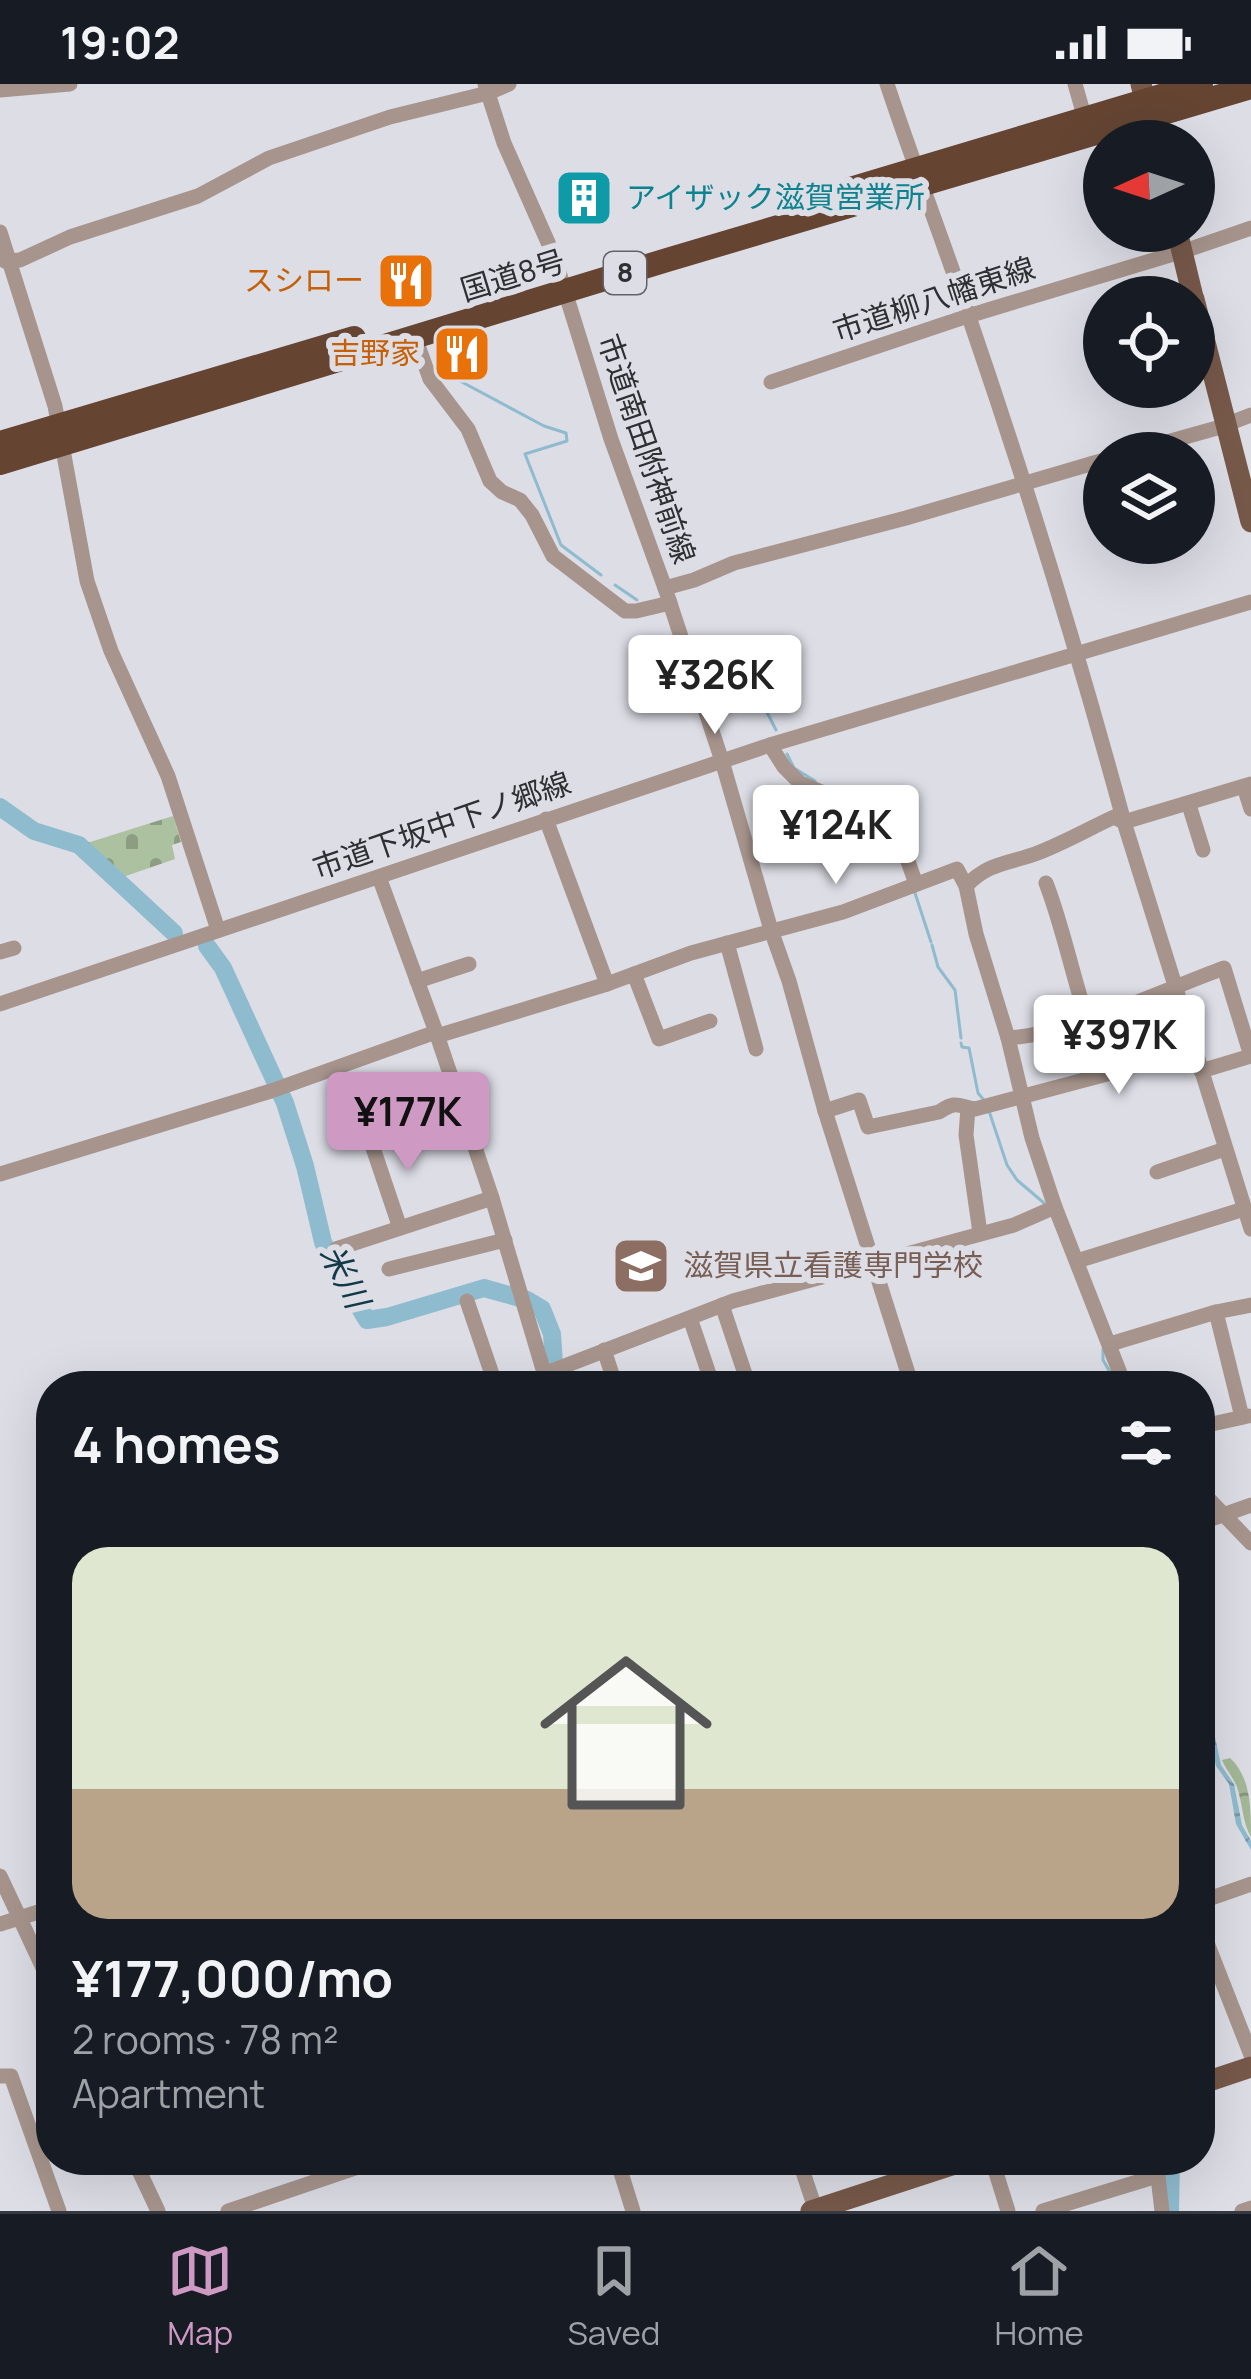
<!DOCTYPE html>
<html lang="en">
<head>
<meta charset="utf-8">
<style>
  :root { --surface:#171b24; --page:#242831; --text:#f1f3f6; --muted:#9ea1a6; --line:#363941; --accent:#ce9ac4 }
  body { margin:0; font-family:Manrope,"Noto Sans JP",sans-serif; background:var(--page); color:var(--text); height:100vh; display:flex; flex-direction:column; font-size:45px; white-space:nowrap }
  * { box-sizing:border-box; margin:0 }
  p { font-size:39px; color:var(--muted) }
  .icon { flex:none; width:66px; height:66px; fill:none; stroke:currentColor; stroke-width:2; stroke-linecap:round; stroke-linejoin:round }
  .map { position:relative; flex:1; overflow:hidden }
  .panel { position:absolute; left:36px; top:1287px; width:1179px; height:804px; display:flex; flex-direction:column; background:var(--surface); border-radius:48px; box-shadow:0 12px 48px #0002 }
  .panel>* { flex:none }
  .needle { width:78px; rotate:267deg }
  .controls { position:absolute; left:1083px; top:36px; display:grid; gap:24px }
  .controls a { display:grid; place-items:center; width:132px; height:132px; border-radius:50%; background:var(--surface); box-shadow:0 12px 48px #0002; font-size:60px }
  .price { position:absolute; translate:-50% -102px; padding:0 27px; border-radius:12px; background:#fff; color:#222; font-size:39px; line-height:78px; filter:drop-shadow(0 3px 6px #0008) }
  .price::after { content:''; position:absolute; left:50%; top:72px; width:36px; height:27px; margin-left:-18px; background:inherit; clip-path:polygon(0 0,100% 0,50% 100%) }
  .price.on { background:var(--accent); color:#111 }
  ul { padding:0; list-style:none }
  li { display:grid; align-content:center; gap:24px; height:636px; padding:0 36px }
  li+li { border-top:3px solid var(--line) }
  li span { display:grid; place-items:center; height:372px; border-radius:36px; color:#555 }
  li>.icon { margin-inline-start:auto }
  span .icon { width:216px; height:216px; fill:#fffc; stroke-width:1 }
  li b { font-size:51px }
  h2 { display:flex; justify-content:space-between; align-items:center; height:144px; padding:0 36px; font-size:51px }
  .status { display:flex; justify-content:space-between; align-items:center; height:84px; padding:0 60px; background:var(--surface); direction:ltr }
  .status svg { height:33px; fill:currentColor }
  .tab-bar { display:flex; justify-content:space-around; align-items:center; height:168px; border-top:3px solid var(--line); background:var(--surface); font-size:33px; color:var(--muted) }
  .tab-bar a { display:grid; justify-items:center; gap:6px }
  .tab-bar .on { color:var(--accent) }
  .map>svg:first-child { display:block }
</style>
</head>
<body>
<div class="status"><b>19:02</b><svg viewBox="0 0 49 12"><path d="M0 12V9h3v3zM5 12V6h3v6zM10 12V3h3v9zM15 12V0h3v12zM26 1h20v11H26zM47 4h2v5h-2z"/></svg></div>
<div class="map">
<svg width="1251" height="2127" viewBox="0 0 1251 2127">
  <defs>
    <pattern id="forest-crowns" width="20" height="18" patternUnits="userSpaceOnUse" patternTransform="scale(3)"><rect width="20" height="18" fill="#a3b896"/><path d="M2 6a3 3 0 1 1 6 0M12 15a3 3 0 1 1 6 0" fill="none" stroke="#85967b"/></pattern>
    <pattern id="cemetery-stones" width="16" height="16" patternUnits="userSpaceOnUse" patternTransform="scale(3)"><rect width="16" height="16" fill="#acc19f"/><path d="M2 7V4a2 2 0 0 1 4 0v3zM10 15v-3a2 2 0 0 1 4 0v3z" fill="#8c9d82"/></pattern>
    <pattern id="water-waves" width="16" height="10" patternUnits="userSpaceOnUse" patternTransform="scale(3)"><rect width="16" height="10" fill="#8fbbce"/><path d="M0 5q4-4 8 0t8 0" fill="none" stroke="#7598a8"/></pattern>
  </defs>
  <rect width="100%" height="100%" fill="#dddde6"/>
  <!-- forest -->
  <path fill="url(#forest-crowns)" d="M1230,1674c21,19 21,51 21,79 -9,-16 -8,-32 -14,-50 -4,-10 -11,-17 -15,-27z"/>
  <!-- cemetery -->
  <polygon fill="url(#cemetery-stones)" points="173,732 181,758 172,761 175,775 123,793 87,759"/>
  <!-- water -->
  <polygon fill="url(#water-waves)" points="1200,1621 1215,1653 1221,1681 1234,1700 1242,1741 1251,1757 1251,1766 1236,1740 1229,1700 1216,1682 1210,1655 1200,1633"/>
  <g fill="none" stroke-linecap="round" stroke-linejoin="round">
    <!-- stream -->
    <g stroke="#8fbbce" stroke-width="3">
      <polyline points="460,297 544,342 566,349 567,357 525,370 561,461 601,491"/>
      <polyline points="615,501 637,516"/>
      <path d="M700,559c42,28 54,42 76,87"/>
      <polyline points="787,670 794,684 815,697"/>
      <polyline points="914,806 931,858"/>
      <polyline points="932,861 938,883 955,906 961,954"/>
      <polyline points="961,959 962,963 969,964 978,1009 983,1015"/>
      <polyline points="989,1027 1007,1081 1017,1096 1044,1119"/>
      <polyline points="1103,1265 1103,1276 1114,1295"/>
    </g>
    <!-- river -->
    <g stroke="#8fbbce" stroke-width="18">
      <polyline points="0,723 34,747 79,761 174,849"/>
      <polyline points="207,862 223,884 285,1019 305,1082 323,1158 332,1178 367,1236 387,1233 484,1204 527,1216 542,1225 552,1250 554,1280"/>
      <polyline points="1170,2127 1171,2076"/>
    </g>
    <!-- minor -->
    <g stroke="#a7958d" stroke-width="15">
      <polyline points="485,0 504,59 554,172 611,355 665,504 722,677 771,846 789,897 825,1027 912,1302"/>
      <path d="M887,0c26,78 55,155 82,233 57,166 109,335 155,505l-10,-5c-26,12 -52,27 -79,37 -29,10 -47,9 -69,32l10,48 32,104 24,100 23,69 70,179"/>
      <polyline points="1075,0 1085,35"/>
      <polyline points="0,6 70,0"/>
      <polyline points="0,148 55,322 87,497 111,567 168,692 218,846"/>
      <polyline points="5,177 20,176 70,153 198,112 269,74 390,33 488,9 509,0"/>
      <polyline points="415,253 430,295 468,345 490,397 502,408 520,416 532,431 553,472 625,527 636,527 670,519"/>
      <polyline points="771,298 968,232 1190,165 1251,144"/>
      <polyline points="1128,369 1217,344 1251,331"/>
      <polyline points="665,504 694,496 734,479 906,434 1104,376"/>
      <polyline points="770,661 784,683 800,699 854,722 882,743 904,766 916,800"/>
      <polyline points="1251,700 1124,738 1251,1145"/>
      <polyline points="1244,703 1251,725"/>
      <polyline points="1189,721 1203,766"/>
      <polyline points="546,735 607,900"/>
      <polyline points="379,793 436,948 492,1114 548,1302"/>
      <path d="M1046,799c17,44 26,91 41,136"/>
      <polyline points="727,859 756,965"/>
      <polyline points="0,868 14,864"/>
      <polyline points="634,890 659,955 710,937"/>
      <polyline points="417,897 469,880"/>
      <polyline points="0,920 770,661 1251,518"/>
      <polyline points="437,952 607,900 691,869 843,828 957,785 966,802"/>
      <path d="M1008,954c65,-4 153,-47 216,-70l27,88"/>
      <polyline points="1201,987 1251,972"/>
      <polyline points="968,1024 966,1051 980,1149"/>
      <path d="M825,1027l34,-11 9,27 71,-15c18,-12 18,-6 36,-3l132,-35 -16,-57"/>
      <polyline points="369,1052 400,1144"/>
      <polyline points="1157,1088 1225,1065"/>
      <polyline points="0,1090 271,1007 436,948"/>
      <polyline points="336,1165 492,1114"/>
      <polyline points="1077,1177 1244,1125"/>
      <polyline points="389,1185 505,1156"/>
      <polyline points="467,1217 496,1302"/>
      <polyline points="722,1221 749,1302"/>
      <polyline points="690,1234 713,1302"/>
      <polyline points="1110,1260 1216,1228"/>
      <polyline points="604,1266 616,1302"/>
      <polyline points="544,1290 733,1217 1014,1141 1055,1123"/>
      <polyline points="1242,1333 1216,1228 1251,1221"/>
      <polyline points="1212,1340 1248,1332"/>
      <polyline points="1200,1406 1251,1459"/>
      <polyline points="1200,1439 1251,1421"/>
      <polyline points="0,1792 51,1901"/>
      <polyline points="1200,1818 1251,1800"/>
      <polyline points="0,1840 51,1824"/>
      <polyline points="1200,1841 1251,1971"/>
      <polyline points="0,1992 11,1992 59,2127"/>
      <polyline points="134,2076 158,2127"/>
      <polyline points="617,2076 633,2127"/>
      <polyline points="799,2076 816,2127"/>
      <polyline points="992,2076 1008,2127"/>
      <polyline points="1156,2076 1162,2127"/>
      <polyline points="228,2127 379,2076"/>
      <polyline points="1043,2127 1157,2092"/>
      <polyline points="1242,2127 1251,2124"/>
    </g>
    <!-- major -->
    <g stroke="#77594a" stroke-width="21">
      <polyline points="1141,0 1156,57"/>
      <polyline points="1177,147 1193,213"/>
      <polyline points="1194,215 1251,438"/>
      <polyline points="1200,2000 1251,1983"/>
      <polyline points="811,2127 967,2076"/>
    </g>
    <!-- highway -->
    <g stroke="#654432" stroke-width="24">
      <polyline points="790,123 1201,0"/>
      <polyline points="0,359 354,254"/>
      <polyline points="0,379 667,176 1251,3"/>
    </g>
  </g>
  <!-- icons -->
  <defs>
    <symbol id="building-square" viewBox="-11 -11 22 22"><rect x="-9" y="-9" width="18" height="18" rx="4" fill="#0f9aa8" stroke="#dddde6"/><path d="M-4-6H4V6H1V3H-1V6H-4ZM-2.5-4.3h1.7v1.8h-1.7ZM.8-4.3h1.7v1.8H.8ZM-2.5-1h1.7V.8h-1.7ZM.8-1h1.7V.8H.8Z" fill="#fff"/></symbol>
    <symbol id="restaurant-square" viewBox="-11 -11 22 22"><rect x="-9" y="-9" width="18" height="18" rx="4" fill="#e8710a" stroke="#dddde6"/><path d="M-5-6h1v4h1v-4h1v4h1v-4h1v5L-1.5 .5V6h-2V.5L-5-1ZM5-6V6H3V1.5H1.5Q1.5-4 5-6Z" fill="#fff"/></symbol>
    <symbol id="school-square" viewBox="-11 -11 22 22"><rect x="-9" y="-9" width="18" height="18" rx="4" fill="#8d6e63" stroke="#dddde6"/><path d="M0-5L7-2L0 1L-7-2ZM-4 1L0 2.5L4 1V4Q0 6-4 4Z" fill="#fff"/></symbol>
  </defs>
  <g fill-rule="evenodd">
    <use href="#building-square" x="551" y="81" width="66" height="66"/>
    <use href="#restaurant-square" x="373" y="164" width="66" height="66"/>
    <use href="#restaurant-square" x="429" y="237" width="66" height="66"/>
    <use href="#school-square" x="608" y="1149" width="66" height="66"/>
  </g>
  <g text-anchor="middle" stroke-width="12" stroke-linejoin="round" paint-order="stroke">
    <!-- shield labels -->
    <rect fill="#dddde6" stroke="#626368" stroke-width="3" x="604" y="168" width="42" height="42" rx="9"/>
    <g font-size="27" font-weight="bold" fill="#2e2f32">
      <text x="625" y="198">8</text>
    </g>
    <!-- culture labels -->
    <g font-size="30" fill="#0d838f" stroke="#dddde6" text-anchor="start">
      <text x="626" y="124">アイザック滋賀営業所</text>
    </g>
    <!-- street labels -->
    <g font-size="30" fill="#2e2f32" stroke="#dddde6">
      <text transform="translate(513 192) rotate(-17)" y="10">国道8号</text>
      <text transform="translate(934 216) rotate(-18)" y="10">市道柳八幡東線</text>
      <text transform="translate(646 365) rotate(71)" y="10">市道南田附神前線</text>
      <text transform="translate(442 742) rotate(-19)" y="10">市道下坂中下ノ郷線</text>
    </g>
    <!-- food labels -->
    <g font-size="30" fill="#c56008" stroke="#dddde6" text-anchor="end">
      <text x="364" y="207">スシロー</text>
      <text x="420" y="280">吉野家</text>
    </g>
    <!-- education labels -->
    <g font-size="30" fill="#785e54" stroke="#dddde6" text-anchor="start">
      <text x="683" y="1192">滋賀県立看護専門学校</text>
    </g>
    <!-- water labels -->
    <g font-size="33" font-style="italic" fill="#113947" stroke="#dddde6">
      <text transform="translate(345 1192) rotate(63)" y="12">米川</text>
    </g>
  </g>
</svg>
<div class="controls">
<a><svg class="needle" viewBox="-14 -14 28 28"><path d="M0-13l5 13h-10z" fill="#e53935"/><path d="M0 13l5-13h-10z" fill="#9ea1a6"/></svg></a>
<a><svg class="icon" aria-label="locate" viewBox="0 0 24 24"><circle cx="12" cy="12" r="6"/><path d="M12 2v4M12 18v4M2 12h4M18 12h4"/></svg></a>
<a><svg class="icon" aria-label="layers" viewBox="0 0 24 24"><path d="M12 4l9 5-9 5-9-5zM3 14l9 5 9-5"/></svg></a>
</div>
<b class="price" style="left:715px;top:653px">¥326K</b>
<b class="price" style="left:836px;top:803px">¥124K</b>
<b class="price" style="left:1119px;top:1013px">¥397K</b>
<b class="price on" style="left:408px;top:1090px">¥177K</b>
<section class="panel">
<h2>4 homes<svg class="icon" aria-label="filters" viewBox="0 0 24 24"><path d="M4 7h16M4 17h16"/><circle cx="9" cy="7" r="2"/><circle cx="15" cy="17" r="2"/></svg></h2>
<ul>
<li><span style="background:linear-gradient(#dfe7d0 65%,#b9a48a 0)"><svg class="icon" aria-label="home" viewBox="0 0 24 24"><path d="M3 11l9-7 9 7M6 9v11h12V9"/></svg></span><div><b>¥177,000/mo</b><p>2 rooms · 78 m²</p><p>Apartment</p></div></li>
</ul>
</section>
</div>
<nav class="tab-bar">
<a class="on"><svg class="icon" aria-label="map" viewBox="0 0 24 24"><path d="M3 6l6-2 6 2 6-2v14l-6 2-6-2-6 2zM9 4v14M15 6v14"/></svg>Map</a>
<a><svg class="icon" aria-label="saved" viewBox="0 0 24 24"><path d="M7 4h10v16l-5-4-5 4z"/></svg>Saved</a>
<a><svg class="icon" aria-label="home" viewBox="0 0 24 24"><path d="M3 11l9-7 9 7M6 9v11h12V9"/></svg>Home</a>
</nav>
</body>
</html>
